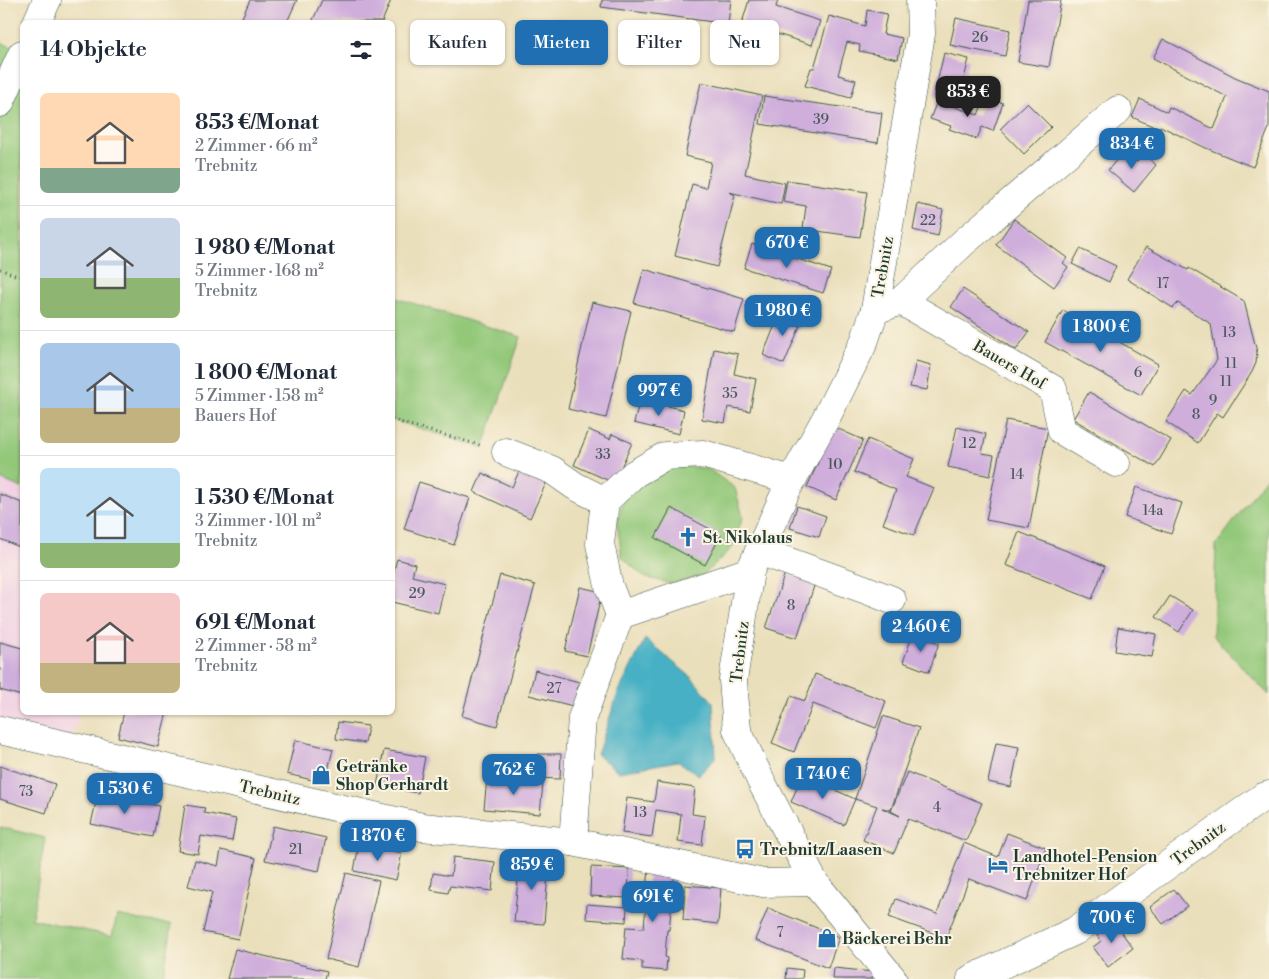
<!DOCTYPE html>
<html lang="de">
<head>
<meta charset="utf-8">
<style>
  :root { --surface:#fff; --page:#f2f2f3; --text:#1f2937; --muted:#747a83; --line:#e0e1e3; --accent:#1f6fb2 }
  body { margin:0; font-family:"Libre Bodoni",serif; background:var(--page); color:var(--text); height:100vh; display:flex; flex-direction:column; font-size:19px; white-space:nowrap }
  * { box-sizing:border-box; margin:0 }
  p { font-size:16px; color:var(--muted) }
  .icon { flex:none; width:28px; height:28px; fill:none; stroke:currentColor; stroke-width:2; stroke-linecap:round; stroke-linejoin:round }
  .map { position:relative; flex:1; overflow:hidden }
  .sheet { position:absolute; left:20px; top:20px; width:375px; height:695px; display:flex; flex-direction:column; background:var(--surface); border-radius:8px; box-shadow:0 1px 4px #0004 }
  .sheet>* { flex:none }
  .top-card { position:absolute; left:410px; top:20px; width:475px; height:45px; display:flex; gap:10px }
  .price { position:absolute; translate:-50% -42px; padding:0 11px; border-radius:10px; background:var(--accent); color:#fff; font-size:16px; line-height:32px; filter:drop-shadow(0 1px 2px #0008) }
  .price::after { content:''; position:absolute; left:50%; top:30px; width:15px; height:11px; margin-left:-8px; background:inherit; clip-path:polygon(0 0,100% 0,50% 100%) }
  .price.active { background:#222; color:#fff }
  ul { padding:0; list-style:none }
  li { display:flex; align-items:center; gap:15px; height:125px; padding:0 20px }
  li+li { border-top:1px solid var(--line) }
  li span { display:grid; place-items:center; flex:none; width:140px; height:100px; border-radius:8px; color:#555 }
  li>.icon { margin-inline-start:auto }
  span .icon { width:60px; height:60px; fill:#fffc; stroke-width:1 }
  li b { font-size:21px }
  h2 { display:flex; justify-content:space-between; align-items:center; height:60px; padding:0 20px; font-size:21px }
  .chip { padding:0 18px; border-radius:8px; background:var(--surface); box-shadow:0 1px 4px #0004; font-size:18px; line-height:45px }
  .chip.active { background:var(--accent); color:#fff }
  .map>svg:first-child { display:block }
</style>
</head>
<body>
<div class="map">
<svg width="1269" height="979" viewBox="0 0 1269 979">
  <rect width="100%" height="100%" fill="#fcf5e5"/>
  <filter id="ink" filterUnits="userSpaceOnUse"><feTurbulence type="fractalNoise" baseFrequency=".02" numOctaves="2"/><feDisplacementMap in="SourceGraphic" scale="10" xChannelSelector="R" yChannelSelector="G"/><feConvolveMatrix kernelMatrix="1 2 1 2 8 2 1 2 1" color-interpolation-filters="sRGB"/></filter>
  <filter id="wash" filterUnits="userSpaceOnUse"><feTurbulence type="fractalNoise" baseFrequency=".0096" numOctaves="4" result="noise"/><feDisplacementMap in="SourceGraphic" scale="20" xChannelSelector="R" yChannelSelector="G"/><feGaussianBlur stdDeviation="1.12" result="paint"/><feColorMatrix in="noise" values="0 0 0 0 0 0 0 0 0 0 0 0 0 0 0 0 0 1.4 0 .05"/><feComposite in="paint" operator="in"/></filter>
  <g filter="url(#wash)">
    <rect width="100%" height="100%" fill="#eadfbb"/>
    <!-- built -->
    <polygon fill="#f1d0e3" points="0,478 22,487 22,712 80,713 72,738 0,721"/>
    <!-- green -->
    <g fill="#93c879" stroke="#598256">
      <polygon points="0,42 22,51 22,488 0,479"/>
      <polygon points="393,297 521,337 483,448 393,420"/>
      <polygon points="672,464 708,469 735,488 743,517 732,548 702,576 671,584 644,577 622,557 617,523 624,498"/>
      <polygon points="1269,474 1269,695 1213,636 1216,545"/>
      <polygon points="0,827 45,838 32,919 112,936 117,915 149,922 172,924 163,979 0,979"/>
    </g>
    <!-- water -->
    <polygon fill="#46b0c4" stroke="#32767c" points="645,639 690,676 713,702 716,757 699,775 677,761 619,772 597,755 618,693"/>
    <g id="blocks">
      <!-- building -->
      <g fill="#cfaedc">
        <polygon points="250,0 297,0 287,22 240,22"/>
        <polygon points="322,0 391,0 382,22 312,22"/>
        <polygon points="602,0 731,0 728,24 601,7"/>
        <polygon points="749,0 778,0 776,7 820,21 812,45 742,23"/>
        <polygon points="1028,0 1061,0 1049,67 1018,62"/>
        <polygon points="867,10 887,14 883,34 902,38 898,59 859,51 860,45 847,42 838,75 856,80 851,98 805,86 811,68 814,68 829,16 865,26"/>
        <polygon points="956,18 1010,30 1005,56 950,45"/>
        <polygon points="1163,39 1235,77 1269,91 1269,128 1253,167 1206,148 1160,126 1159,129 1132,117 1140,99 1167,112 1169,107 1214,129 1227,97 1153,58"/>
        <polygon points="944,53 969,59 958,102 934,96"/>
        <polygon points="701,82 762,96 745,174 785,183 781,204 729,192 735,195 717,267 675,256 692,184 706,188 711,162 685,156"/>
        <polygon points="764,96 882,113 878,143 760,124"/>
        <polygon points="985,97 1003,103 993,131 982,127 977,139 949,129 951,126 930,119 937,101 978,115"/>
        <polygon points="1027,103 1051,127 1024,154 1000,129"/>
        <polygon points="1124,151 1137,162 1144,154 1156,165 1134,192 1108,170"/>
        <polygon points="787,180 867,192 860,237 803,229 806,206 783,202"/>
        <polygon points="918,204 943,210 938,236 913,230"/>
        <polygon points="1014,219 1067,258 1063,263 1068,267 1054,287 996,245"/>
        <polygon points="752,244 831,270 823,293 744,268"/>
        <polygon points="1146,247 1188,270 1189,268 1244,301 1257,352 1256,363 1252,372 1223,417 1217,413 1198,443 1166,422 1186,391 1192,395 1217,360 1211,324 1178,303 1173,308 1127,279"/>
        <polygon points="1080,249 1116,266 1109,282 1072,264"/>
        <polygon points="644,269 744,299 734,332 634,303"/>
        <polygon points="963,289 1029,332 1016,350 951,307"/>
        <polygon points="592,302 631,311 606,418 568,409"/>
        <polygon points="781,310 803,319 784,364 763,355"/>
        <polygon points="1063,310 1158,364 1141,395 1045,342"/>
        <polygon points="714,349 738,354 734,374 756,379 750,411 728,407 725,423 702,419"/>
        <polygon points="916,361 931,365 927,390 910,387"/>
        <polygon points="1089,392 1171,440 1155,467 1073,419"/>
        <polygon points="640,399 684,410 679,434 634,423"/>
        <polygon points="1006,420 1048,428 1029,528 986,520"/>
        <polygon points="834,427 863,440 836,500 807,487"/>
        <polygon points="957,427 986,434 982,453 994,455 990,476 948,467"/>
        <polygon points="589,430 610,439 612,434 632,443 614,483 574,465"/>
        <polygon points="868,439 914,459 906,477 934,488 914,535 883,524 896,490 854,472"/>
        <polygon points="521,467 548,479 530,518 474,492 482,473 512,487"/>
        <polygon points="419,482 470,498 454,545 404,529"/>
        <polygon points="1136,487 1182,503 1171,534 1125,517"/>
        <polygon points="0,494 22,503 22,548 0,539"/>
        <polygon points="797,506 826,516 819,537 790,528"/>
        <polygon points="671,508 721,535 705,565 655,538"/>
        <polygon points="1019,532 1105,566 1092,599 1006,565"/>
        <polygon points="397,559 415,564 412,576 445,584 438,613 392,602 392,578"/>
        <polygon points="785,573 815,583 797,638 766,628"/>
        <polygon points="500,575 535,585 497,726 462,716"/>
        <polygon points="580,587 602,592 587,656 565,651"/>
        <polygon points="1170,596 1193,610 1179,632 1156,617"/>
        <polygon points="1118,627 1156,634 1152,657 1115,651"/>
        <polygon points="913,634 939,643 929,672 903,662"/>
        <polygon points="0,642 22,648 22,696 0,690"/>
        <polygon points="535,670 579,682 573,706 529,695"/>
        <polygon points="815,674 886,701 876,728 813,704 794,752 772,743 791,696 805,701"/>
        <polygon points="124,712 167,712 158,747 118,737"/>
        <polygon points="883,716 919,728 891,810 882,808 900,816 891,811 907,772 982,803 966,841 908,819 894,853 863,840 877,806 855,799"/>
        <polygon points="338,722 368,726 365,743 336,739"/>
        <polygon points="295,740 333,749 325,783 287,774"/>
        <polygon points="996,743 1019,747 1011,787 988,782"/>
        <polygon points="384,750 425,757 418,793 377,786"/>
        <polygon points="537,754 561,754 560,779 536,778"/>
        <polygon points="0,766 55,784 46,813 0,799"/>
        <polygon points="802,775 855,799 844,825 791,802"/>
        <polygon points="487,778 543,783 540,814 484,809"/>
        <polygon points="657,782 695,788 692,814 705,816 702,845 678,842 681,814 656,810 652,837 622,833 627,798 654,802"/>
        <polygon points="98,793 159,806 153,837 91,824"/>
        <polygon points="185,805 205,808 204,813 236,819 232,841 201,836 198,854 178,851"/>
        <polygon points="273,826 326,838 319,871 265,860"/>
        <polygon points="1007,833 1046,848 1027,901 969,879 946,938 889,917 896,899 937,914 964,843 998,857"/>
        <polygon points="359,844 402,853 396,880 354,871"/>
        <polygon points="221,850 256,858 238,939 203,932 212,892 188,886 195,860 218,866"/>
        <polygon points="453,857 495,862 492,891 450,886 448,893 431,890 433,873 451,876"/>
        <polygon points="520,858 549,861 544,924 514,922"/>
        <polygon points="591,867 629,869 628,898 590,896"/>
        <polygon points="649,867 675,870 669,930 667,930 665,957 667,958 666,971 642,969 642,961 623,959 626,927 644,928"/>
        <polygon points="346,873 379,881 359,967 326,959"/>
        <polygon points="685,885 721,888 718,924 683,920"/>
        <polygon points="1174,889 1187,906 1163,924 1150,907"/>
        <polygon points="587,904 627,907 626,922 586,919"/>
        <polygon points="768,908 839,937 828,968 755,940"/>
        <polygon points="1113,921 1133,948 1108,967 1093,947 1101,941 1096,934"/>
        <polygon points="235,949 327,971 325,979 227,979"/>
        <polygon points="787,968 803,970 802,979 786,979"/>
        <polygon points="834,968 873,972 872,979 833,979"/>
      </g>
    </g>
  </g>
  <g filter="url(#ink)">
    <use href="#blocks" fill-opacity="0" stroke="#3d5548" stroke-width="1"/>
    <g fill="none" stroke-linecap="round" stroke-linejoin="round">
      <defs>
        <g id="minor">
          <polyline points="37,22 47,0"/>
          <polyline points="0,103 22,54"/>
          <polyline points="901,301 1053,389 1062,431 1116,463"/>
          <polyline points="875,310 901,301 964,242 1118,110"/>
          <polyline points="506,452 552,470 575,486 605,501"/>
          <polyline points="759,551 864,589 892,600"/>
          <polyline points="620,615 609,586 600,544 605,501 634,474 665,456 703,454 791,480"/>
          <polyline points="0,730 422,827 573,842 763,883 814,882"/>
          <polyline points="573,842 582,718 620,615 750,571"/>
          <polyline points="893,979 814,882 761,781 737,730 733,680 750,571 787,489 826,418 864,342 875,310 921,34 920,0"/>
          <polyline points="971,979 1075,931 1263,797 1269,795"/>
        </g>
      </defs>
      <!-- minor casing -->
      <use href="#minor" stroke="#3d5548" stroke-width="29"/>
      <!-- path -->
      <g stroke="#3d5548" stroke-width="3" stroke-dasharray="1 4" stroke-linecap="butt">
        <polyline points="0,269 22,278"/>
        <polyline points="392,420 483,446"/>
      </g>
      <!-- minor -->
      <use href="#minor" stroke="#fff" stroke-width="28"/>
    </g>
  </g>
  <!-- icons -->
  <defs>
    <symbol id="church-bare" viewBox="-9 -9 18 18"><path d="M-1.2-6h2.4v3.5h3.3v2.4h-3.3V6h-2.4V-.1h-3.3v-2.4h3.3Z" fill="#1f6fb2" stroke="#fcf5e5" stroke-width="2.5" paint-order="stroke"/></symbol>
    <symbol id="shop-bare" viewBox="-9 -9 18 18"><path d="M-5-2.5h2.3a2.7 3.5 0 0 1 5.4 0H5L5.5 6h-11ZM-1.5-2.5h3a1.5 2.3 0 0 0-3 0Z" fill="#1f6fb2" stroke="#fcf5e5" stroke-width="2.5" paint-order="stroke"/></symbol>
    <symbol id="bus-bare" viewBox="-9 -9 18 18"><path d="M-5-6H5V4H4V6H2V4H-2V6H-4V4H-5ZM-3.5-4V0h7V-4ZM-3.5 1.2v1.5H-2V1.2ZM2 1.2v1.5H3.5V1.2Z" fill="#1f6fb2" stroke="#fcf5e5" stroke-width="2.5" paint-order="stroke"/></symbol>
    <symbol id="hotel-bare" viewBox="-9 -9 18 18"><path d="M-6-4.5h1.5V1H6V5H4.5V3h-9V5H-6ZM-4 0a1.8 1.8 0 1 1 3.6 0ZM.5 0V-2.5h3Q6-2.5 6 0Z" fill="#1f6fb2" stroke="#fcf5e5" stroke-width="2.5" paint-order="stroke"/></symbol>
  </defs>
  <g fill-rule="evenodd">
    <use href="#church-bare" x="674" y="523" width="28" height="28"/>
    <use href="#shop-bare" x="307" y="761" width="28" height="28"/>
    <use href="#bus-bare" x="731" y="835" width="28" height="28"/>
    <use href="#hotel-bare" x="984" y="851" width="28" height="28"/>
    <use href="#shop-bare" x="813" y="924" width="28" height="28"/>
  </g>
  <g text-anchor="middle" stroke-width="4" stroke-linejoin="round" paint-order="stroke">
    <!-- number labels -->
    <g font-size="14" fill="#4b595e">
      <text x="980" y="42">26</text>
      <text x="821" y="124">39</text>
      <text x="928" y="225">22</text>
      <text x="1163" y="288">17</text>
      <text x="1229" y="337">13</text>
      <text x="1231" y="368">11</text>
      <text x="1138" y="377">6</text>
      <text x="1226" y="386">11</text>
      <text x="730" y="398">35</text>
      <text x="1213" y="405">9</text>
      <text x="1196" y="419">8</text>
      <text x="969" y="448">12</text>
      <text x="603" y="459">33</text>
      <text x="835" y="469">10</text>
      <text x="1017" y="479">14</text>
      <text x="1153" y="515">14a</text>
      <text x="417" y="598">29</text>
      <text x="791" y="610">8</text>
      <text x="554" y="693">27</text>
      <text x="26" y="796">73</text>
      <text x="937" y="812">4</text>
      <text x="640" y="817">13</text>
      <text x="296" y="854">21</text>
      <text x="780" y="937">7</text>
    </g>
    <!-- street labels -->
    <g font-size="16" fill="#1f3d34" stroke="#fcf5e5">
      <text transform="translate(882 267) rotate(-80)" y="6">Trebnitz</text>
      <text transform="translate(1010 364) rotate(30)" y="6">Bauers Hof</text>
      <text transform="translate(739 652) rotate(-83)" y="6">Trebnitz</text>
      <text transform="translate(270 792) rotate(13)" y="6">Trebnitz</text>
      <text transform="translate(1198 843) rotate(-36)" y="6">Trebnitz</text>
    </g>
    <!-- poi labels -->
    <g font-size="16" font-weight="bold" fill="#1f3d34" stroke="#fcf5e5" text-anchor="start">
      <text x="703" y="543">St. Nikolaus</text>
      <text x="336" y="772">Getränke<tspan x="336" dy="18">Shop Gerhardt</tspan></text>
      <text x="760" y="855">Trebnitz/Laasen</text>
      <text x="1013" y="862">Landhotel-Pension<tspan x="1013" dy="18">Trebnitzer Hof</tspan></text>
      <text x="842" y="944">Bäckerei Behr</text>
    </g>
  </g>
</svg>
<b class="price active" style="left:968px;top:118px">853 €</b>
<b class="price" style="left:1132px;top:170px">834 €</b>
<b class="price" style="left:787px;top:269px">670 €</b>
<b class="price" style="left:783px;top:337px">1 980 €</b>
<b class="price" style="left:1101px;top:353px">1 800 €</b>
<b class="price" style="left:659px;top:417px">997 €</b>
<b class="price" style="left:921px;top:653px">2 460 €</b>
<b class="price" style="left:514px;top:796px">762 €</b>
<b class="price" style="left:823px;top:800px">1 740 €</b>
<b class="price" style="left:125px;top:815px">1 530 €</b>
<b class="price" style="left:378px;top:862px">1 870 €</b>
<b class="price" style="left:532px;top:891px">859 €</b>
<b class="price" style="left:653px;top:923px">691 €</b>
<b class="price" style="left:1112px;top:944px">700 €</b>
<div class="top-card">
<a class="chip">Kaufen</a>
<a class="chip active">Mieten</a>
<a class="chip">Filter</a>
<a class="chip">Neu</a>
</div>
<section class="sheet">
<h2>14 Objekte<svg class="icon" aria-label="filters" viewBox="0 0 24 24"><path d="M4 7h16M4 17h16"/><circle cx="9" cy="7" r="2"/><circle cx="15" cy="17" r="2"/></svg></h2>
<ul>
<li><span style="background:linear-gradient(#ffd9b3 75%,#7fa58c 0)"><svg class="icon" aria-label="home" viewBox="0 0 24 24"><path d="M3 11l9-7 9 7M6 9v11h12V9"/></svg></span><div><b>853 €/Monat</b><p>2 Zimmer · 66 m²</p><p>Trebnitz</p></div></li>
<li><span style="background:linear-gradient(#c9d6e8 60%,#8fb573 0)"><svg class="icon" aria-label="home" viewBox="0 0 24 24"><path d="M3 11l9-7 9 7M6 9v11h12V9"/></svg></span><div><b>1 980 €/Monat</b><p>5 Zimmer · 168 m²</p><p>Trebnitz</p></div></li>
<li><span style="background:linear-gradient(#a9c7e8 65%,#c2b280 0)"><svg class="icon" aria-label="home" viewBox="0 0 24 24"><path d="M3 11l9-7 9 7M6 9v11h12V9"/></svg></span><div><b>1 800 €/Monat</b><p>5 Zimmer · 158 m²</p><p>Bauers Hof</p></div></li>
<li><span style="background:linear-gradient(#bfe0f5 75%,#8fb573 0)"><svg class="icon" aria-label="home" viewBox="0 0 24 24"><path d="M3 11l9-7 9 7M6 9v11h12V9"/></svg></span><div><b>1 530 €/Monat</b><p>3 Zimmer · 101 m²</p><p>Trebnitz</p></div></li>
<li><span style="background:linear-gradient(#f6c9c9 70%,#c2b280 0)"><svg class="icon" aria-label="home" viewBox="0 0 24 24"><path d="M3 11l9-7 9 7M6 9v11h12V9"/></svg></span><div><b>691 €/Monat</b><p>2 Zimmer · 58 m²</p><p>Trebnitz</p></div></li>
</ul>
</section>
</div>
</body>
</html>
